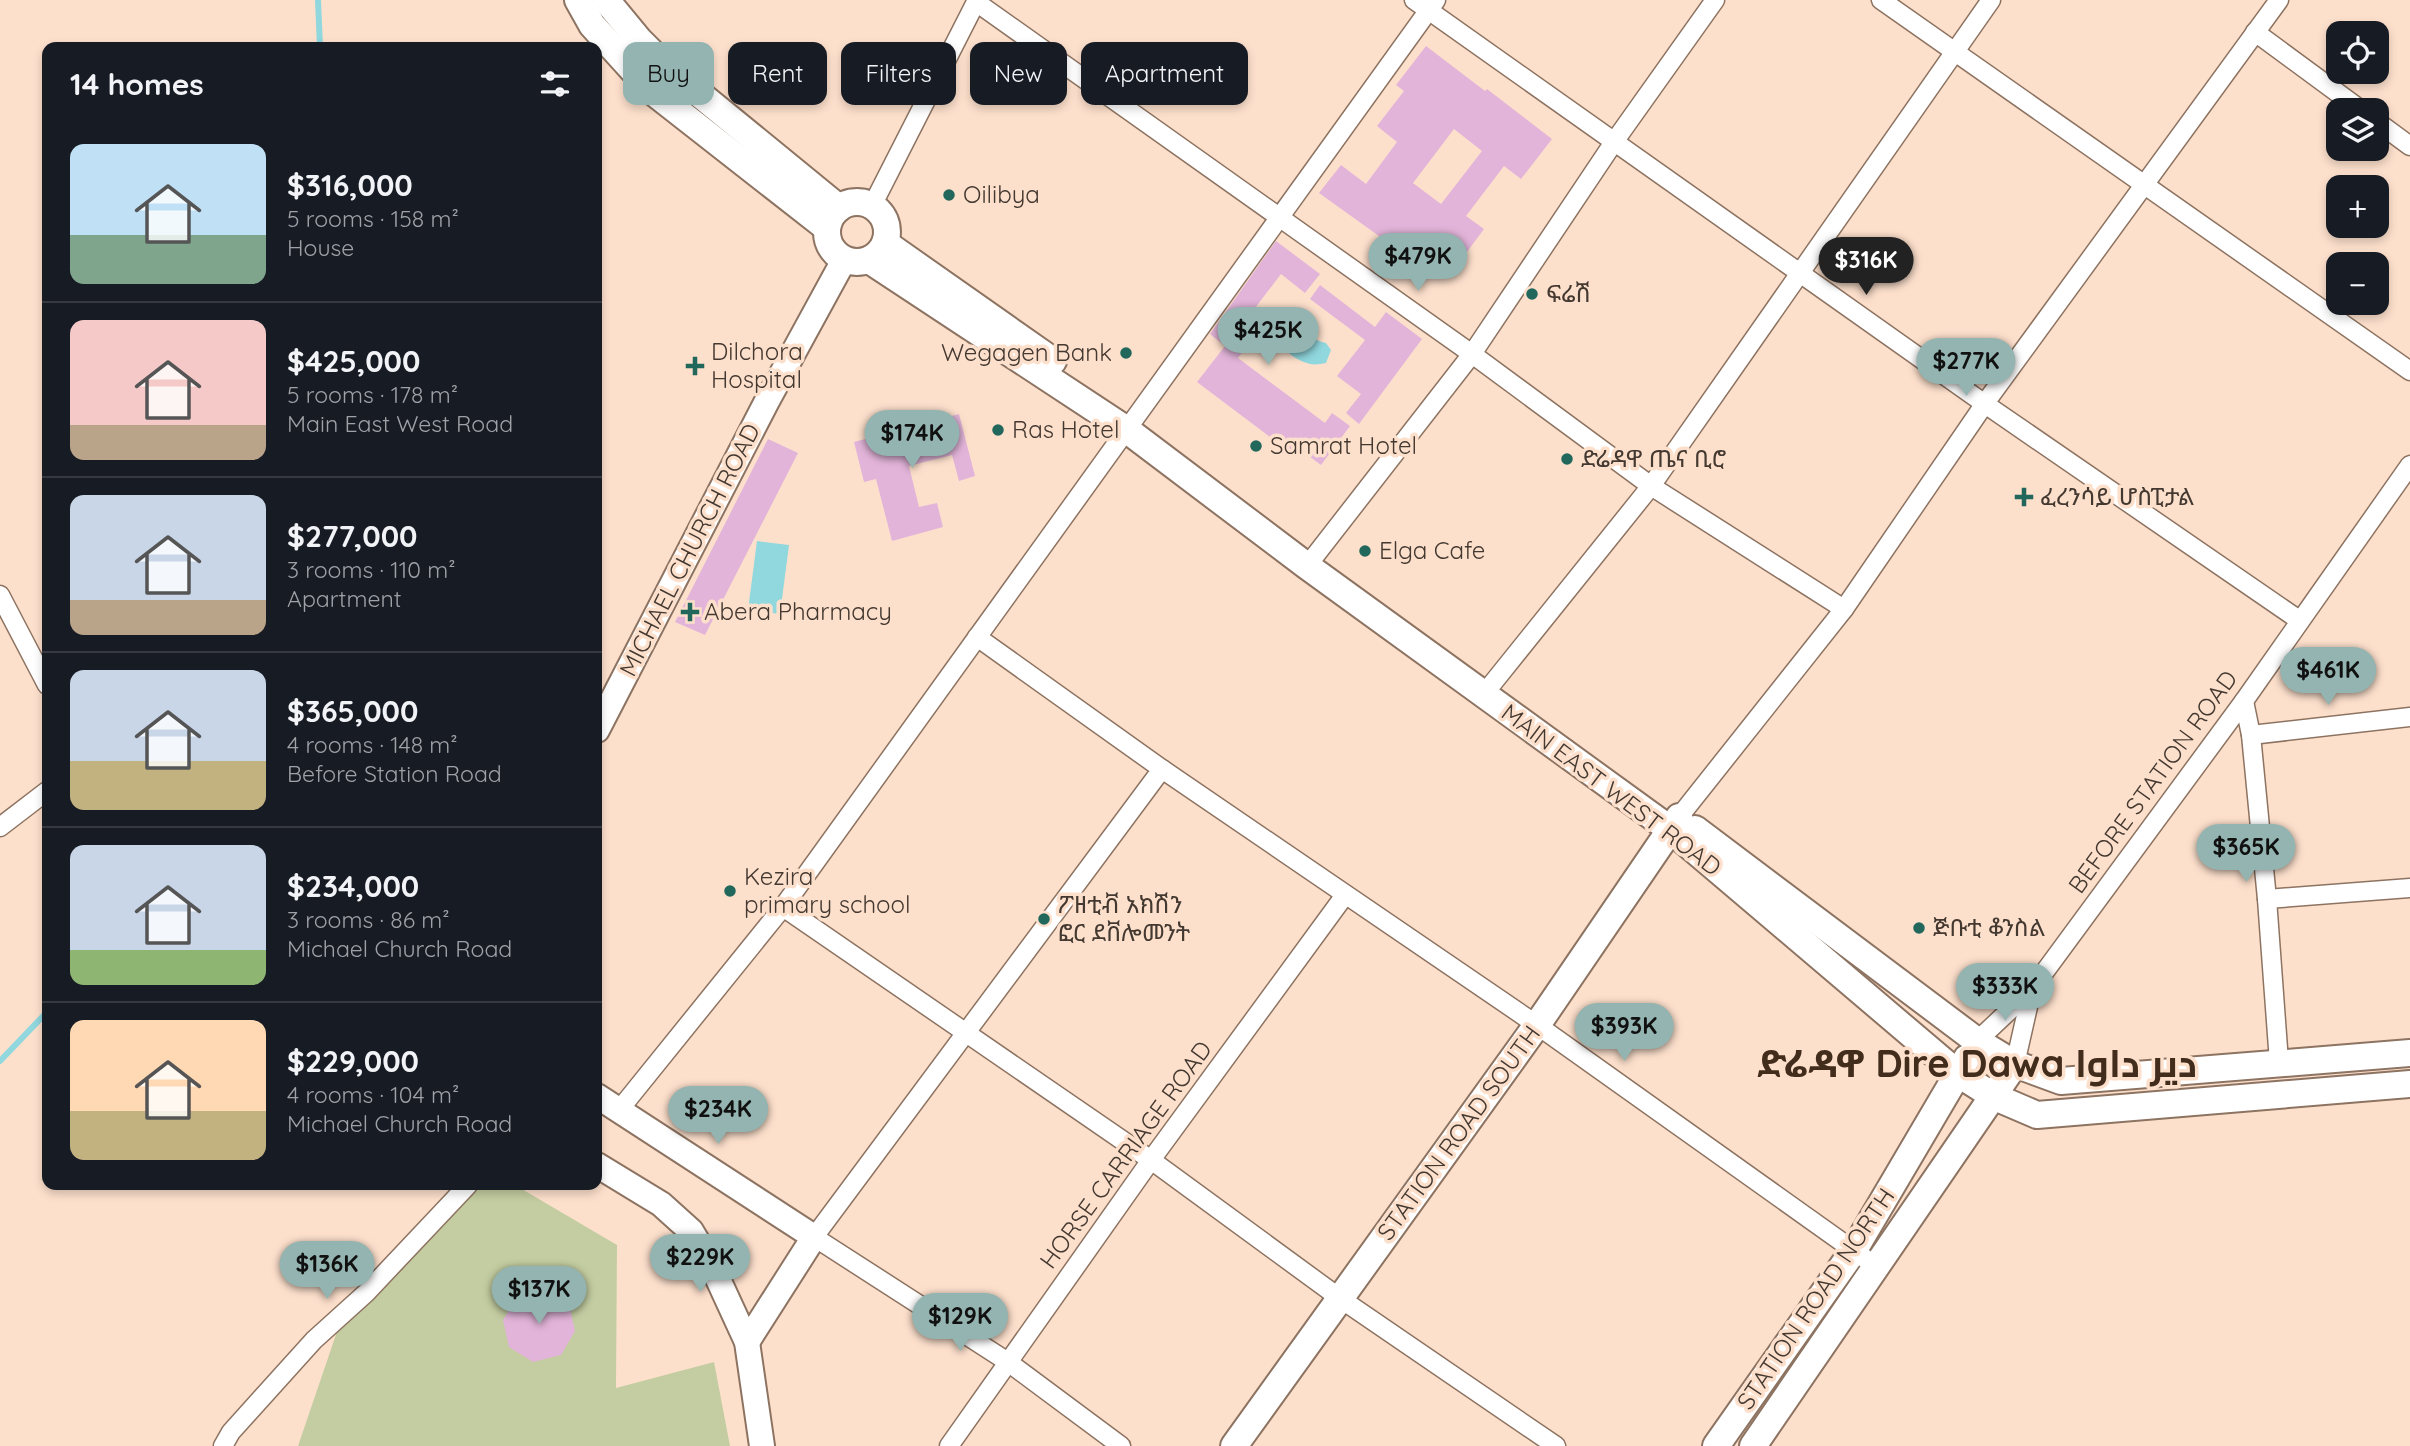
<!DOCTYPE html>
<html lang="en">
<head>
<meta charset="utf-8">
<style>
  :root { --surface:#171b24; --page:#20242c; --text:#f1f3f6; --muted:#9ea1a6; --line:#363941; --accent:#93b4b0 }
  body { margin:0; font-family:Quicksand,Cairo,"Noto Sans Ethiopic",sans-serif; background:var(--page); color:var(--text); height:100vh; display:flex; flex-direction:column; font-size:26px; white-space:nowrap }
  * { box-sizing:border-box; margin:0 }
  p { font-size:23px; color:var(--muted) }
  .icon { flex:none; width:38px; height:38px; fill:none; stroke:currentColor; stroke-width:2; stroke-linecap:round; stroke-linejoin:round }
  .map { position:relative; flex:1; overflow:hidden }
  .sheet { position:absolute; left:42px; top:42px; width:560px; height:1148px; display:flex; flex-direction:column; background:var(--surface); border-radius:14px; box-shadow:0 4px 10px #0003 }
  .sheet>* { flex:none }
  .hud { position:absolute; left:623px; top:42px; width:665px; height:63px; display:flex; gap:14px }
  .tools { position:absolute; left:2326px; top:21px; display:grid; gap:14px }
  .tools a { display:grid; place-items:center; width:63px; height:63px; border-radius:14px; background:var(--surface); box-shadow:0 4px 10px #0003; font-size:35px }
  .price { position:absolute; translate:-50% -60px; padding:0 16px; border-radius:24px; background:var(--accent); color:#111; font-size:23px; line-height:46px; filter:drop-shadow(0 2px 4px #0008) }
  .price::after { content:''; position:absolute; left:50%; top:42px; width:21px; height:16px; margin-left:-10px; background:inherit; clip-path:polygon(0 0,100% 0,50% 100%) }
  .price.selected { background:#222; color:#fff }
  ul { padding:0; list-style:none }
  li { display:flex; align-items:center; gap:21px; height:175px; padding:0 28px }
  li+li { border-top:2px solid var(--line) }
  li span { display:grid; place-items:center; flex:none; width:196px; height:140px; border-radius:14px; color:#555 }
  li>.icon { margin-inline-start:auto }
  span .icon { width:84px; height:84px; fill:#fffc; stroke-width:1 }
  li b { font-size:30px }
  h2 { display:flex; justify-content:space-between; align-items:center; height:84px; padding:0 28px; font-size:30px }
  .chip { padding:0 24px; border-radius:14px; background:var(--surface); box-shadow:0 4px 10px #0003; font-size:24px; line-height:63px }
  .chip.selected { background:var(--accent); color:#111 }
  .map>svg:first-child { display:block }
</style>
</head>
<body>
<div class="map">
<svg width="2410" height="1446" viewBox="0 0 2410 1446">
  <rect width="100%" height="100%" fill="#fde0cc"/>
  <!-- green -->
  <polygon fill="#c4cda1" points="467,1185 515,1185 617,1245 616,1388 714,1362 730,1446 298,1446 344,1311"/>
  <!-- water -->
  <g fill="#90d7de">
    <path d="M1291,313c27,8 12,26 35,30l5,7 -5,13c-5,1 -11,2 -16,1 -25,-6 -46,-33 -19,-51z"/>
    <polygon points="757,541 789,545 780,614 748,610"/>
  </g>
  <g fill="none" stroke-linecap="round" stroke-linejoin="round">
    <!-- stream -->
    <g stroke="#90d7de" stroke-width="6">
      <polyline points="318,0 320,47"/>
      <polyline points="0,1061 47,1012"/>
    </g>
  </g>
  <!-- building -->
  <g fill="#e2b4d9" fill-rule="evenodd">
    <path d="M1426,46l59,45 2,-2 65,50 -31,40 -17,-13 -38,50 18,13 -20,27 -19,-14 -28,37 -14,-10 8,-10 -92,-66 22,-28 25,19 31,-42 -20,-16 27,-35 -8,-6zM1454,129l28,22 -41,53 -28,-21z"/>
    <polygon points="1276,241 1320,274 1305,293 1281,274 1239,329 1252,339 1238,358 1325,423 1332,413 1350,426 1321,465 1294,445 1290,452 1197,382 1225,346 1210,334"/>
    <polygon points="1320,285 1375,327 1386,312 1422,339 1359,424 1346,413 1361,394 1337,376 1365,340 1310,299"/>
    <polygon points="959,414 975,476 959,481 952,455 909,466 919,507 937,503 943,527 892,541 876,479 864,482 854,442"/>
    <polygon points="768,439 798,453 705,635 675,622"/>
    <polygon points="544,1289 569,1304 575,1331 561,1355 533,1362 509,1347 503,1320 517,1297"/>
  </g>
  <g fill="none" stroke-linecap="round" stroke-linejoin="round">
    <defs>
      <g id="minor">
        <polyline points="1414,0 1985,404 2299,620"/>
        <polyline points="1436,0 783,907 1151,1160 1341,1299 1556,1446"/>
        <polyline points="1881,0 2410,371"/>
        <polyline points="976,2 1472,354 1651,486 1844,609"/>
        <polyline points="2255,32 2361,110"/>
        <polyline points="2376,121 2410,146"/>
        <polyline points="872,206 977,0"/>
        <polyline points="1307,566 1472,354 1614,142 1715,0"/>
        <polyline points="0,595 47,685"/>
        <polyline points="977,637 1162,769 814,1237 1008,1362 1121,1446"/>
        <polyline points="1492,684 1651,486 1991,0"/>
        <polyline points="2244,701 2251,735 2267,899 2279,1062"/>
        <polyline points="2251,735 2410,717"/>
        <polyline points="1162,769 1537,1025 1877,1267"/>
        <polyline points="1679,817 1844,609 1988,399 2279,0"/>
        <polyline points="0,827 47,791"/>
        <polyline points="2267,899 2410,888"/>
        <polyline points="1977,1041 2032,989 2244,701 2410,465"/>
        <polyline points="2015,1064 2032,989"/>
        <polyline points="620,1109 783,907"/>
        <polyline points="223,1446 231,1432 314,1340 366,1293 468,1185"/>
        <polyline points="949,1446 1151,1160 1345,895"/>
      </g>
      <g id="secondary">
        <polyline points="597,730 767,401 844,260"/>
        <polyline points="597,1096 814,1237 747,1342"/>
        <polyline points="597,1165 661,1204 691,1231 712,1266 747,1342 762,1446"/>
      </g>
      <g id="primary">
        <polyline points="578,0 592,25 652,91 827,228"/>
        <polyline points="606,0 639,40 664,65 839,208"/>
        <circle cx="857" cy="232" r="30"/>
        <polyline points="885,243 1053,361"/>
        <polyline points="869,260 1127,430 1307,566 1671,830 1957,1073 1995,1097 2037,1115 2410,1084"/>
        <polyline points="1695,829 1977,1041 2015,1064 2061,1081 2410,1053"/>
        <polyline points="1234,1446 1537,1025 1679,817"/>
        <polyline points="1716,1446 1854,1250 1967,1058"/>
        <polyline points="1753,1446 2015,1064"/>
      </g>
    </defs>
    <!-- minor casing -->
    <use href="#minor" stroke="#8d7361" stroke-width="21"/>
    <!-- secondary casing -->
    <use href="#secondary" stroke="#8d7361" stroke-width="28"/>
    <!-- primary casing -->
    <use href="#primary" stroke="#8d7361" stroke-width="30"/>
    <!-- minor -->
    <use href="#minor" stroke="#fff" stroke-width="18"/>
    <!-- secondary -->
    <use href="#secondary" stroke="#fff" stroke-width="24"/>
    <!-- primary -->
    <use href="#primary" stroke="#fff" stroke-width="26"/>
  </g>
  <!-- markers -->
  <g fill="#21675b" stroke="#fde0cc" stroke-width="2.5">
    <circle cx="949" cy="195" r="7"/>
    <circle cx="1532" cy="294" r="7"/>
    <circle cx="1126" cy="353" r="7"/>
    <path d="M691.5 355.5h7v7h7v7h-7v7h-7v-7h-7v-7h7z"/>
    <circle cx="998" cy="430" r="7"/>
    <circle cx="1256" cy="446" r="7"/>
    <circle cx="1567" cy="459" r="7"/>
    <path d="M2020.5 486.5h7v7h7v7h-7v7h-7v-7h-7v-7h7z"/>
    <circle cx="1365" cy="551" r="7"/>
    <path d="M686.5 601.5h7v7h7v7h-7v7h-7v-7h-7v-7h7z"/>
    <circle cx="730" cy="891" r="7"/>
    <circle cx="1044" cy="919" r="7"/>
    <circle cx="1919" cy="928" r="7"/>
  </g>
  <g text-anchor="middle" stroke-width="7" stroke-linejoin="round" paint-order="stroke">
    <!-- poi labels -->
    <g font-size="24" fill="#443931" stroke="#fde0cc" text-anchor="start">
      <text x="963" y="203">Oilibya</text>
      <text x="1546" y="302">ፍሬሽ</text>
      <text x="711" y="360">Dilchora<tspan x="711" dy="28">Hospital</tspan></text>
      <text x="1112" y="361" text-anchor="end">Wegagen Bank</text>
      <text x="1012" y="438">Ras Hotel</text>
      <text x="1270" y="454">Samrat Hotel</text>
      <text x="1581" y="467">ድሬዳዋ ጤና ቢሮ</text>
      <text x="2040" y="505">ፈረንሳይ ሆስፒታል</text>
      <text x="1379" y="559">Elga Cafe</text>
      <text x="704" y="620">Abera Pharmacy</text>
      <text x="744" y="885">Kezira<tspan x="744" dy="28">primary school</tspan></text>
      <text x="1058" y="913">ፖዘቲቭ አክሽን<tspan x="1058" dy="28">ፎር ደቨሎመንት</tspan></text>
      <text x="1933" y="936">ጅቡቲ ቆንስል</text>
    </g>
    <!-- street labels -->
    <g font-size="24" fill="#443931" stroke="#fde0cc">
      <text transform="translate(690 550) rotate(-63)" y="8">MICHAEL CHURCH ROAD</text>
      <text transform="translate(2153 782) rotate(-54)" y="8">BEFORE STATION ROAD</text>
      <text transform="translate(1611 790) rotate(37)" y="8">MAIN EAST WEST ROAD</text>
      <text transform="translate(1459 1133) rotate(-54)" y="8">STATION ROAD SOUTH</text>
      <text transform="translate(1126 1155) rotate(-54)" y="8">HORSE CARRIAGE ROAD</text>
      <text transform="translate(1816 1299) rotate(-56)" y="8">STATION ROAD NORTH</text>
    </g>
    <!-- town labels -->
    <g font-size="38" font-weight="bold" fill="#422c1c" stroke="#fde0cc">
      <text x="1977" y="1077">ድሬዳዋ Dire Dawa دير داوا</text>
    </g>
  </g>
</svg>
<div class="tools">
<a><svg class="icon" aria-label="locate" viewBox="0 0 24 24"><circle cx="12" cy="12" r="6"/><path d="M12 2v4M12 18v4M2 12h4M18 12h4"/></svg></a>
<a><svg class="icon" aria-label="layers" viewBox="0 0 24 24"><path d="M12 4l9 5-9 5-9-5zM3 14l9 5 9-5"/></svg></a>
<a>+</a>
<a>−</a>
</div>
<b class="price" style="left:1418px;top:293px">$479K</b>
<b class="price selected" style="left:1866px;top:297px">$316K</b>
<b class="price" style="left:1268px;top:367px">$425K</b>
<b class="price" style="left:1966px;top:398px">$277K</b>
<b class="price" style="left:912px;top:470px">$174K</b>
<b class="price" style="left:2328px;top:707px">$461K</b>
<b class="price" style="left:2246px;top:884px">$365K</b>
<b class="price" style="left:2005px;top:1023px">$333K</b>
<b class="price" style="left:1624px;top:1063px">$393K</b>
<b class="price" style="left:718px;top:1146px">$234K</b>
<b class="price" style="left:700px;top:1294px">$229K</b>
<b class="price" style="left:327px;top:1301px">$136K</b>
<b class="price" style="left:539px;top:1326px">$137K</b>
<b class="price" style="left:960px;top:1353px">$129K</b>
<div class="hud">
<a class="chip selected">Buy</a>
<a class="chip">Rent</a>
<a class="chip">Filters</a>
<a class="chip">New</a>
<a class="chip">Apartment</a>
</div>
<section class="sheet">
<h2>14 homes<svg class="icon" aria-label="filters" viewBox="0 0 24 24"><path d="M4 7h16M4 17h16"/><circle cx="9" cy="7" r="2"/><circle cx="15" cy="17" r="2"/></svg></h2>
<ul>
<li><span style="background:linear-gradient(#bfe0f5 65%,#7fa58c 0)"><svg class="icon" aria-label="home" viewBox="0 0 24 24"><path d="M3 11l9-7 9 7M6 9v11h12V9"/></svg></span><div><b>$316,000</b><p>5 rooms · 158 m²</p><p>House</p></div></li>
<li><span style="background:linear-gradient(#f6c9c9 75%,#b9a48a 0)"><svg class="icon" aria-label="home" viewBox="0 0 24 24"><path d="M3 11l9-7 9 7M6 9v11h12V9"/></svg></span><div><b>$425,000</b><p>5 rooms · 178 m²</p><p>Main East West Road</p></div></li>
<li><span style="background:linear-gradient(#c9d6e8 75%,#b9a48a 0)"><svg class="icon" aria-label="home" viewBox="0 0 24 24"><path d="M3 11l9-7 9 7M6 9v11h12V9"/></svg></span><div><b>$277,000</b><p>3 rooms · 110 m²</p><p>Apartment</p></div></li>
<li><span style="background:linear-gradient(#c9d6e8 65%,#c2b280 0)"><svg class="icon" aria-label="home" viewBox="0 0 24 24"><path d="M3 11l9-7 9 7M6 9v11h12V9"/></svg></span><div><b>$365,000</b><p>4 rooms · 148 m²</p><p>Before Station Road</p></div></li>
<li><span style="background:linear-gradient(#c9d6e8 75%,#8fb573 0)"><svg class="icon" aria-label="home" viewBox="0 0 24 24"><path d="M3 11l9-7 9 7M6 9v11h12V9"/></svg></span><div><b>$234,000</b><p>3 rooms · 86 m²</p><p>Michael Church Road</p></div></li>
<li><span style="background:linear-gradient(#ffd9b3 65%,#c2b280 0)"><svg class="icon" aria-label="home" viewBox="0 0 24 24"><path d="M3 11l9-7 9 7M6 9v11h12V9"/></svg></span><div><b>$229,000</b><p>4 rooms · 104 m²</p><p>Michael Church Road</p></div></li>
</ul>
</section>
</div>
</body>
</html>
